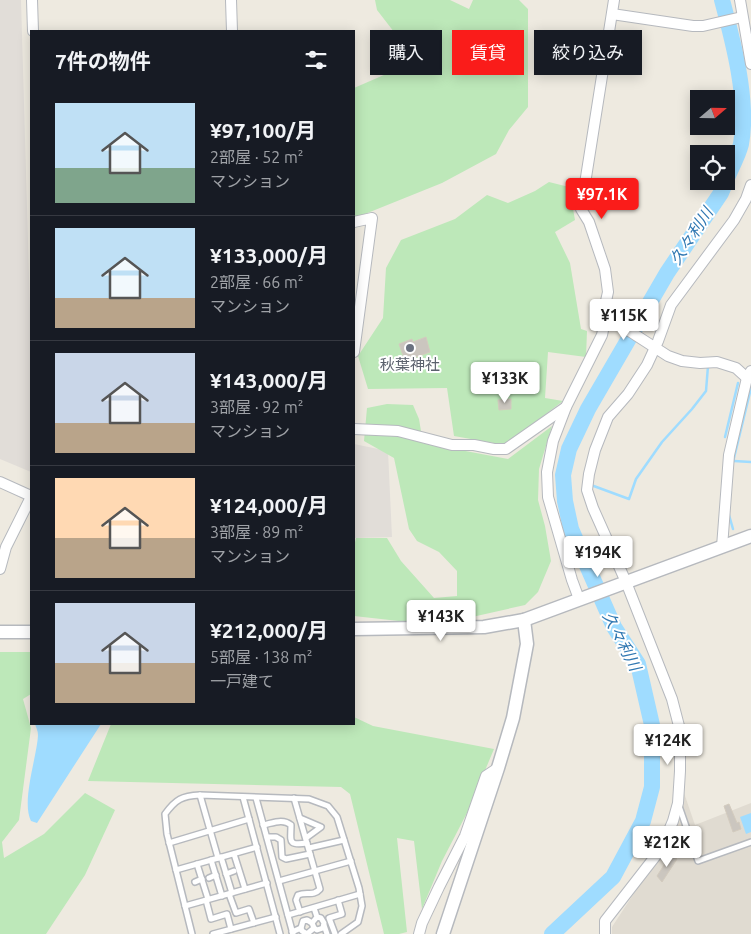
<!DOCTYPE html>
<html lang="ja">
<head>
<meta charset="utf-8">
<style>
  :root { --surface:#171b24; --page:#20242c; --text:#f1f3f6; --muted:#9ea1a6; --line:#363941; --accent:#fa1c1a }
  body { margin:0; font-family:Ubuntu,"Noto Sans JP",sans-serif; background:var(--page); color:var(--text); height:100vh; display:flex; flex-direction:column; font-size:19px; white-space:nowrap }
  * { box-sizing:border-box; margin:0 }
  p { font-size:16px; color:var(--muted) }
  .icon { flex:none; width:28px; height:28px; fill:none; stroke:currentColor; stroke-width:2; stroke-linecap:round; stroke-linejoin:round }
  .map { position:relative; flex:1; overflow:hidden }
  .sheet { position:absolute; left:30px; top:30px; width:325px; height:695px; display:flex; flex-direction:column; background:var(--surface); border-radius:0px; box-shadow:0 2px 12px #0003 }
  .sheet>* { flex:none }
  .guide { position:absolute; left:370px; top:30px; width:305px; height:45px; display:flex; gap:10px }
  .needle { width:32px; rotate:70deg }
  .fabs { position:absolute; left:690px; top:90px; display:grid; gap:10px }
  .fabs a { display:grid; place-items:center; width:45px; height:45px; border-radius:0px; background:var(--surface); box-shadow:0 2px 12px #0003; font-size:25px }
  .price { position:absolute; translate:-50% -42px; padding:0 11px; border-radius:5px; background:#fff; color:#222; font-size:16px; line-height:32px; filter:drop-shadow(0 1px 2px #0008) }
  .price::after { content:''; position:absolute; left:50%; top:30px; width:15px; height:11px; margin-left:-8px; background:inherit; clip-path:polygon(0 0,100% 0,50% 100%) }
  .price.on { background:var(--accent); color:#fff }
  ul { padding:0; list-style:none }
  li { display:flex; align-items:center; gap:15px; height:125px; padding:0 25px }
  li+li { border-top:1px solid var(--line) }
  li span { display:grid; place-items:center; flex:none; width:140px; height:100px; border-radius:0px; color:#555 }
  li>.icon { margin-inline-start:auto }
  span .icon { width:60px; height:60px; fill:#fffc; stroke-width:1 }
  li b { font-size:21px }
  h2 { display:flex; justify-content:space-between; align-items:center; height:60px; padding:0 25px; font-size:21px }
  .tag { padding:0 18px; border-radius:0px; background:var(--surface); box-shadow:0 2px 12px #0003; font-size:18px; line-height:45px }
  .tag.on { background:var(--accent); color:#fff }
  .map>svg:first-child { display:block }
</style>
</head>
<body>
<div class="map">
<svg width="751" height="934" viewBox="0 0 751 934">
  <rect width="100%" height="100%" fill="#eeeae0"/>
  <!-- industrial -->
  <g fill="#e1ddd8">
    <polygon points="0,0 21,0 31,345 31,472 0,459"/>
    <polygon points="354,444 388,451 392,537 354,538"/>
  </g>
  <!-- education -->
  <polygon fill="#e0dbd1" points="682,787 695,825 751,803 751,934 612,934 612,927 663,849"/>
  <!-- green -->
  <g fill="#bde8b9">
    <polygon points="375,0 450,0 469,9 473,0 519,0 528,9 528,107 509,130 496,154 442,183 360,216 354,217 354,88 400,68 401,41 377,10"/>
    <polygon points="549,182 569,187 575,220 555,232 570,263 581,329 587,331 586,357 548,352 545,398 563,401 509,442 499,444 454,436 447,388 368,389 358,356 383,318 386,268 401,240 455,219 487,195 508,203 535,191"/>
    <polygon points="387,404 413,405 419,419 423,443 508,459 552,426 539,469 538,500 545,526 551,561 538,592 525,605 472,617 417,623 354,616 354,547 356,538 387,538 401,561 434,598 457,596 457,571 439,552 417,541 409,529 394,458 364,441 367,408"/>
    <polygon points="0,652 31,652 31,694 23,699 31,728 19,820 2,842 4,858 44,834 85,793 115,810 85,875 46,934 0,934"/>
    <polygon points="354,717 373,726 494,749 468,811 442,861 422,909 414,841 397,838 407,932 399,934 384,934 350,794 341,787 88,781 111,724 354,724"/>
  </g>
  <!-- water -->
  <g fill="#9fdcff">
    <path d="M35,724h66l-64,99 -6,-2c-10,-20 6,-64 7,-86 0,-4 -2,-8 -3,-11z"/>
    <polygon points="751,813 751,832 746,834 740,817"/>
  </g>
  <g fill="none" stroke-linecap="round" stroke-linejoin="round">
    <!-- stream -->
    <g stroke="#9fdcff" stroke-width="2.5">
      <polyline points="725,437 738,383"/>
      <polyline points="734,461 751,462"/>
      <polyline points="733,462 751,388"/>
      <polyline points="591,485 629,499 636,479 662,442 692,409 706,391 708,366"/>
      <polyline points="729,515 733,529"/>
    </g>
    <!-- river -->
    <g stroke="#9fdcff" stroke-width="16">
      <path d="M722,0c11,41 27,101 19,144 -3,12 -10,24 -15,36"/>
      <polyline points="552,934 613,877 643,821 652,787 652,725 638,664 614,627 571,529 565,501 563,475 569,449 588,409 667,273 721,193 726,181"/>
    </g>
  </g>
  <!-- building -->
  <g fill="#cbc6bf" stroke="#d3cbbe">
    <polygon points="426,337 430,352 405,361 399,344 412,339 413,342"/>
    <polygon points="511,399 511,409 499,410 498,400"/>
    <polygon points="729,804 737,823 739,822 741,829 733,832 724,806"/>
    <polygon points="671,854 677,859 662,882 657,876"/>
  </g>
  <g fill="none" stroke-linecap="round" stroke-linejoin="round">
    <defs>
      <g id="service">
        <polyline points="200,795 218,858"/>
        <polyline points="243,797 280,934"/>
        <polyline points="256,798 293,934"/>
        <path d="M294,798l26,91c-7,8 -13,2 -22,6l-2,5 4,12"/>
        <polyline points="679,806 698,861 751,842"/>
        <polyline points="300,818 321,827 306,838"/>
        <path d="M263,825c10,-2 20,-7 28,0 0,16 -4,21 16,18"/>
        <polyline points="267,837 276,837 281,840 282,857 286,859 310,854"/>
        <polyline points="169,843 249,819"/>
        <polyline points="309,848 344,840"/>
        <polyline points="234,854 245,889"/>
        <polyline points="221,857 232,893"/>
        <polyline points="211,860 222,896"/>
        <polyline points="197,864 208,899"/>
        <polyline points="176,870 257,847"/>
        <polyline points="226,874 234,871"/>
        <polyline points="209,878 216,875"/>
        <polyline points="279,881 351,861"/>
        <polyline points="195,882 202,879"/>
        <polyline points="229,894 236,913 249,909 254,923"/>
        <polyline points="206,900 211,919 227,914 231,929"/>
        <polyline points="185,906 267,883"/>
        <polyline points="314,908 317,917 321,918 324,923 323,928 317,930 314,928 312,923 317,917"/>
        <polyline points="288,915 360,894"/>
        <polyline points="324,925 327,934"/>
        <polyline points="301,928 303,921 307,920 312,923"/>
        <polyline points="292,932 301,928 302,931 307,934 314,928"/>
        <path d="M192,934l-25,-100 -2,-20c11,-15 17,-18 35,-19l109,4 19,7 9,11 22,71 3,18 -4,16 -17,12"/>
        <polyline points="213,934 276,917"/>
        <polyline points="335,934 329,918 342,914 338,900"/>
      </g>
      <g id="minor">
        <polyline points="32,0 33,31"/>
        <polyline points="231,0 232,31"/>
        <polyline points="740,0 751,64"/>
        <polyline points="612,14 693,26 703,26 742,17"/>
        <polyline points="354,222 372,218 354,352"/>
        <polyline points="606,316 668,356 682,361 700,363 717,362 736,368 747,378"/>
        <polyline points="354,429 398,431 452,445 474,445 494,449 506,449 566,407"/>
        <polyline points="0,482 31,496"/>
        <polyline points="722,547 729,455 747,378 751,371"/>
        <polyline points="0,569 6,547 31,497"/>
        <polyline points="579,599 572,580 548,497 547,472 553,441 566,407 602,335 606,316 604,310 608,292 605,269 589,222 581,209 614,0"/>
        <polyline points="419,934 422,923 439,887 465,836 486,776 498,768"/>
        <polyline points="605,934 605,921 661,849 673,821 678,803 680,771 680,738 679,726 672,699 626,582 593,508 587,490 589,474 595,450 608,417 628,394 647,365 658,341 671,305 734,220 746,199 751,185"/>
      </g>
      <g id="tertiary">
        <polyline points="354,629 484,627 524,620 751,536"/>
        <polyline points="0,632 31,632"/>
        <polyline points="443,934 498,768 513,718 527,644 524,620"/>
      </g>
    </defs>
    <!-- service casing -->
    <use href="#service" stroke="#b6b9be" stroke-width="8"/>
    <!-- minor casing -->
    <use href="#minor" stroke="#b6b9be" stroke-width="12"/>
    <!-- tertiary casing -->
    <use href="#tertiary" stroke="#b6b9be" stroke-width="15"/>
    <!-- service -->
    <use href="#service" stroke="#fff" stroke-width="5"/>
    <!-- minor -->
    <use href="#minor" stroke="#fff" stroke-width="10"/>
    <!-- tertiary -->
    <use href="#tertiary" stroke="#fff" stroke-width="12"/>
  </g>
  <!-- markers -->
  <circle fill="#6b7280" stroke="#fff" stroke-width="2" cx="410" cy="348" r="5"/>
  <g text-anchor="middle" stroke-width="4" stroke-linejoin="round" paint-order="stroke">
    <!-- worship labels -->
    <g font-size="15" fill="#5b616d" stroke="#fff">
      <text x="410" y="370">秋葉神社</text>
    </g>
    <!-- water labels -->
    <g font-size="16" font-style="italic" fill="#3078b2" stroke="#fff">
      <text transform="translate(691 236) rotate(-57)" y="6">久々利川</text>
      <text transform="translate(622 641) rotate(63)" y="6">久々利川</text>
    </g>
  </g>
</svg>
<div class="fabs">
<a><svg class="needle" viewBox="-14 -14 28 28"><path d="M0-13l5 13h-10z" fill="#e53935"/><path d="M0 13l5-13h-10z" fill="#9ea1a6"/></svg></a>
<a><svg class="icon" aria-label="locate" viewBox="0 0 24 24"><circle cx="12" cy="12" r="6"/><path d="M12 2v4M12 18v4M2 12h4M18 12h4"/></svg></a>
</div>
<b class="price on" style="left:602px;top:220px">¥97.1K</b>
<b class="price" style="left:624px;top:341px">¥115K</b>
<b class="price" style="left:505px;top:404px">¥133K</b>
<b class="price" style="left:598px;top:578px">¥194K</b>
<b class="price" style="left:441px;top:642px">¥143K</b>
<b class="price" style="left:668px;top:766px">¥124K</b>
<b class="price" style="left:667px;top:868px">¥212K</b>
<div class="guide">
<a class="tag">購入</a>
<a class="tag on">賃貸</a>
<a class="tag">絞り込み</a>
</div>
<section class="sheet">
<h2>7件の物件<svg class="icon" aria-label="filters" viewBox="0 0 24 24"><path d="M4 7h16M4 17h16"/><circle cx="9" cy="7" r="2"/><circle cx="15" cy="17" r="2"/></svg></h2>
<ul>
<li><span style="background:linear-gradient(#bfe0f5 65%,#7fa58c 0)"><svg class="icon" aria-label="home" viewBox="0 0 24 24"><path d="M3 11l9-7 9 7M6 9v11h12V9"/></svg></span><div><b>¥97,100/月</b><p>2部屋 · 52 m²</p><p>マンション</p></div></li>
<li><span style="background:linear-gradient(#bfe0f5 70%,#b9a48a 0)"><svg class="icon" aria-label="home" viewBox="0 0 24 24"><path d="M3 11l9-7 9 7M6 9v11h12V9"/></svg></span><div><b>¥133,000/月</b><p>2部屋 · 66 m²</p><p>マンション</p></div></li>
<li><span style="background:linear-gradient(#c9d6e8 70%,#b9a48a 0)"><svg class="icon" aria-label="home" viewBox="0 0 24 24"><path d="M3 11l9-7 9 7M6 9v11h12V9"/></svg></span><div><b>¥143,000/月</b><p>3部屋 · 92 m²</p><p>マンション</p></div></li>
<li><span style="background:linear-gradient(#ffd9b3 60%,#b9a48a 0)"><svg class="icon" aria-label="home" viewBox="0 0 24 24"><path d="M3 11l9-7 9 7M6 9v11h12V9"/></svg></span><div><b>¥124,000/月</b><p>3部屋 · 89 m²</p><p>マンション</p></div></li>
<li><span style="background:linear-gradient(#c9d6e8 60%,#b9a48a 0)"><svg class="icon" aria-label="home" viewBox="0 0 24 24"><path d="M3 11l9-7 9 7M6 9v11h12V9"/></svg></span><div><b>¥212,000/月</b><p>5部屋 · 138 m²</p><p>一戸建て</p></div></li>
</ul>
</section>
</div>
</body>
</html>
